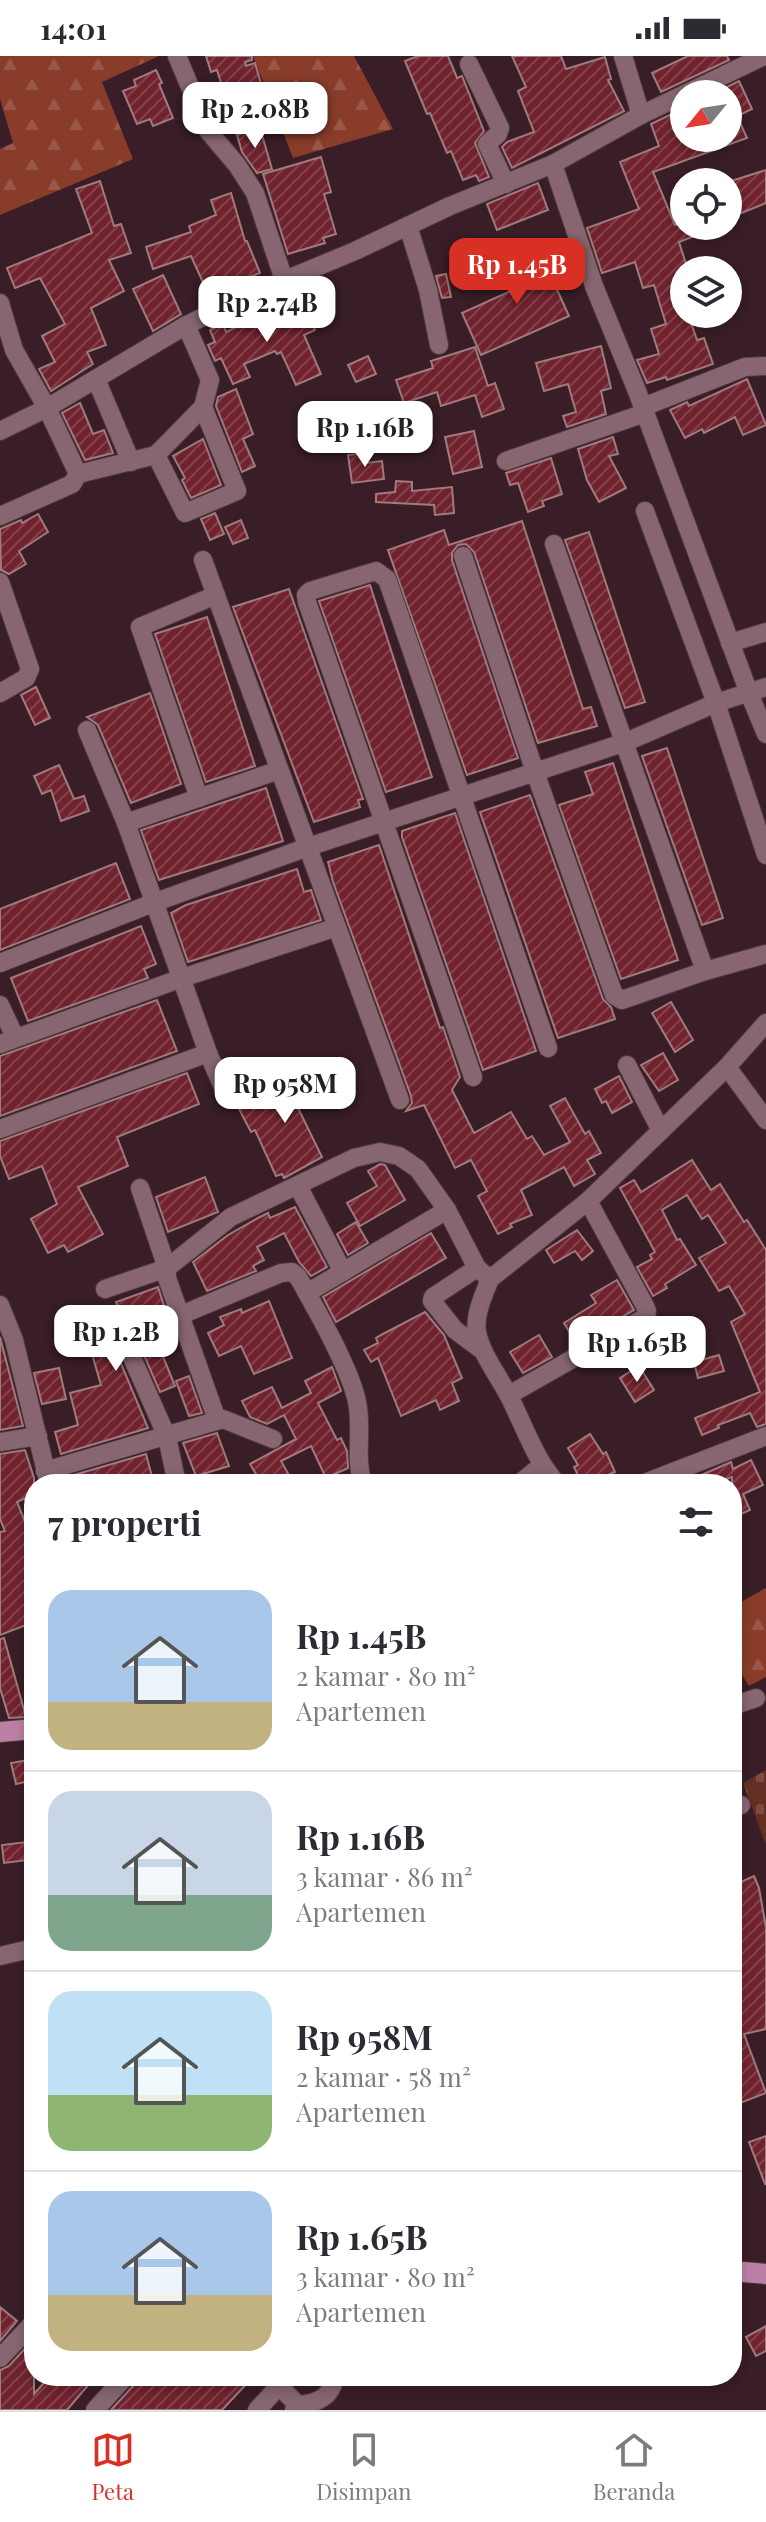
<!DOCTYPE html>
<html lang="id">
<head>
<meta charset="utf-8">
<style>
  :root { --surface:#fff; --page:#f7f7f7; --text:#2b2b33; --muted:#7c7c81; --line:#e1e1e2; --accent:#d93025 }
  body { margin:0; font-family:"Playfair Display",serif; background:var(--page); color:var(--text); height:100vh; display:flex; flex-direction:column; font-size:30px; white-space:nowrap }
  * { box-sizing:border-box; margin:0 }
  p { font-size:26px; color:var(--muted) }
  .icon { flex:none; width:44px; height:44px; fill:none; stroke:currentColor; stroke-width:2; stroke-linecap:round; stroke-linejoin:round }
  .map { position:relative; flex:1; overflow:hidden }
  .side { position:absolute; left:24px; top:1418px; width:718px; height:912px; display:flex; flex-direction:column; background:var(--surface); border-radius:32px; box-shadow:0 4px 12px #0003 }
  .side>* { flex:none }
  .needle { width:52px; rotate:240deg }
  .controls { position:absolute; left:670px; top:24px; display:grid; gap:16px }
  .controls a { display:grid; place-items:center; width:72px; height:72px; border-radius:50%; background:var(--surface); box-shadow:0 4px 12px #0003; font-size:40px }
  .price { position:absolute; translate:-50% -68px; padding:0 18px; border-radius:16px; background:#fff; color:#222; font-size:26px; line-height:52px; filter:drop-shadow(0 2px 4px #0008) }
  .price::after { content:''; position:absolute; left:50%; top:48px; width:24px; height:18px; margin-left:-12px; background:inherit; clip-path:polygon(0 0,100% 0,50% 100%) }
  .price.selected { background:var(--accent); color:#fff }
  ul { padding:0; list-style:none }
  li { display:flex; align-items:center; gap:24px; height:200px; padding:0 24px }
  li+li { border-top:2px solid var(--line) }
  li span { display:grid; place-items:center; flex:none; width:224px; height:160px; border-radius:24px; color:#555 }
  li>.icon { margin-inline-start:auto }
  span .icon { width:96px; height:96px; fill:#fffc; stroke-width:1 }
  li b { font-size:34px }
  h2 { display:flex; justify-content:space-between; align-items:center; height:96px; padding:0 24px; font-size:34px }
  .status { display:flex; justify-content:space-between; align-items:center; height:56px; padding:0 40px; background:var(--surface); direction:ltr }
  .status svg { height:22px; fill:currentColor }
  .tabs { display:flex; justify-content:space-around; align-items:center; height:112px; border-top:2px solid var(--line); background:var(--surface); font-size:22px; color:var(--muted) }
  .tabs a { display:grid; justify-items:center; gap:4px }
  .tabs .selected { color:var(--accent) }
  .map>svg:first-child { display:block }
</style>
</head>
<body>
<div class="status"><b>14:01</b><svg viewBox="0 0 49 12"><path d="M0 12V9h3v3zM5 12V6h3v6zM10 12V3h3v9zM15 12V0h3v12zM26 1h20v11H26zM47 4h2v5h-2z"/></svg></div>
<div class="map">
<svg width="766" height="2354" viewBox="0 0 766 2354">
  <defs>
    <pattern id="forest-firs" width="22" height="20" patternUnits="userSpaceOnUse" patternTransform="scale(2)"><rect width="22" height="20" fill="#883c29"/><path d="M5 1l3.5 6h-7zM16 11l3.5 6h-7z" fill="#985747"/></pattern>
    <pattern id="cemetery-stones" width="16" height="16" patternUnits="userSpaceOnUse" patternTransform="scale(2)"><rect width="16" height="16" fill="#643023"/><path d="M2 7V4a2 2 0 0 1 4 0v3zM10 15v-3a2 2 0 0 1 4 0v3z" fill="#7a4d42"/></pattern>
    <pattern id="building-hatch" width="6" height="6" patternUnits="userSpaceOnUse" patternTransform="scale(2)"><rect width="6" height="6" fill="#70232e"/><path d="M-1 1l2-2M0 6l6-6M5 7l2-2" fill="none" stroke="#84424b"/></pattern>
  </defs>
  <rect width="100%" height="100%" fill="#391d27"/>
  <!-- forest -->
  <g fill="url(#forest-firs)">
    <polygon points="0,0 159,0 102,26 133,103 0,159 0,93 13,87 0,43"/>
    <polygon points="253,0 354,0 393,73 293,102"/>
    <polygon points="766,1532 766,1621 749,1630 732,1603 732,1551"/>
  </g>
  <!-- cemetery -->
  <polygon fill="url(#cemetery-stones)" points="766,1714 766,1789 743,1727"/>
  <!-- building -->
  <g fill="url(#building-hatch)" stroke="#a07b7d" stroke-width="2">
    <polygon points="206,0 252,0 252,4 245,6 246,10 255,7 264,38 228,49 217,14 211,16"/>
    <polygon points="418,0 448,0 457,22 462,20 484,75 475,87 489,121 479,125 476,119 463,124 451,95 447,97 430,57 427,58 405,5"/>
    <polygon points="512,0 561,0 566,13 605,1 611,23 608,24 624,55 512,112 502,91 507,86 534,76 518,35 526,31"/>
    <polygon points="688,0 727,0 729,4 661,36 652,17"/>
    <polygon points="156,14 162,27 159,28 173,62 153,70 150,63 137,68 123,35 136,30 134,24"/>
    <polygon points="739,25 752,53 737,60 747,82 653,116 675,169 684,166 684,170 719,170 679,186 688,214 684,214 684,258 688,258 697,284 704,282 713,308 667,324 666,321 647,327 637,304 659,298 651,273 666,268 654,229 643,232 635,206 602,217 587,172 639,153 620,106 659,90 651,68 682,53 684,82 728,82 728,38 713,38"/>
    <polygon points="260,72 272,113 257,117 242,96 237,79"/>
    <polygon points="321,101 331,136 324,138 336,178 323,182 325,187 288,198 263,118"/>
    <polygon points="766,114 766,147 734,160 728,146 728,126"/>
    <polygon points="100,125 114,170 121,168 131,197 109,204 124,235 91,252 106,289 87,296 93,308 51,335 39,313 55,306 42,280 65,268 40,222 15,232 7,212 92,177 76,133"/>
    <polygon points="538,127 548,154 497,174 487,148"/>
    <polygon points="231,137 245,185 247,185 260,217 241,224 242,229 211,244 191,200 153,213 146,191 191,176 189,170 216,159 211,144"/>
    <polygon points="533,194 542,221 550,218 569,260 481,299 462,257 511,235 500,206"/>
    <polygon points="446,218 451,241 442,242 436,220"/>
    <polygon points="163,219 181,258 153,275 133,233"/>
    <polygon points="282,249 286,259 305,251 315,274 304,279 321,318 296,329 281,296 277,298 275,295 244,308 250,321 233,328 221,302 215,305 208,289 215,286 210,274 223,268 226,276"/>
    <polygon points="601,290 611,332 601,335 606,358 567,371 563,360 576,356 568,328 544,335 536,307"/>
    <polygon points="475,291 488,330 495,327 504,353 482,361 475,339 441,350 437,336 404,347 396,324 433,312 431,305"/>
    <polygon points="368,300 376,318 356,326 348,309"/>
    <polygon points="747,323 766,369 743,379 735,361 704,377 702,373 685,382 670,354 687,346 689,350"/>
    <polygon points="236,333 253,378 243,383 255,410 242,416 216,350 218,341"/>
    <polygon points="80,347 93,378 104,374 113,397 85,404 62,357"/>
    <polygon points="474,375 482,411 453,418 445,381"/>
    <polygon points="613,381 618,398 609,400 626,432 599,446 587,424 578,393"/>
    <polygon points="203,383 221,429 191,442 182,424 185,422 173,400"/>
    <polygon points="365,397 366,407 382,405 384,423 352,427 348,399"/>
    <polygon points="551,402 562,438 542,445 544,450 528,456 518,427 510,429 506,417"/>
    <polygon points="396,425 412,426 412,435 452,431 454,457 435,459 434,449 376,446 376,438 395,436"/>
    <polygon points="215,457 224,478 210,484 201,463"/>
    <polygon points="38,458 48,476 19,495 26,508 9,518 1,514 0,473 21,464 22,467"/>
    <polygon points="241,464 248,482 233,488 225,471"/>
    <polygon points="522,465 583,653 591,651 597,670 538,687 474,496 466,488 458,489 452,497 452,504 518,702 467,719 388,494 444,474 449,489"/>
    <polygon points="589,476 645,646 625,652 565,484"/>
    <polygon points="370,529 432,721 386,736 319,545"/>
    <polygon points="289,533 363,743 358,744 360,751 314,766 233,551"/>
    <polygon points="207,561 255,710 206,726 155,578"/>
    <polygon points="36,631 50,662 35,669 21,639"/>
    <polygon points="150,637 181,728 131,747 98,669 87,661"/>
    <polygon points="667,692 723,862 702,869 642,700"/>
    <polygon points="613,707 678,904 621,923 559,749 593,738 585,716"/>
    <polygon points="59,709 74,743 84,740 89,755 61,765 51,734 42,738 34,720"/>
    <polygon points="266,732 283,785 159,824 141,774"/>
    <polygon points="530,739 603,943 611,951 615,963 558,982 480,756"/>
    <polygon points="455,757 536,995 483,1014 402,781 402,775"/>
    <polygon points="379,789 440,972 443,971 460,1021 452,1034 474,1077 511,1056 527,1083 532,1080 544,1099 570,1086 550,1050 565,1042 585,1078 589,1075 601,1097 587,1104 595,1118 574,1130 564,1111 521,1134 532,1159 510,1168 512,1171 498,1178 478,1140 487,1135 471,1104 455,1112 424,1049 406,1055 412,1047 411,1040 333,826 328,806"/>
    <polygon points="116,807 130,843 0,894 0,853"/>
    <polygon points="297,813 304,836 311,834 321,864 188,906 171,857 186,849"/>
    <polygon points="141,870 156,908 144,913 148,922 28,965 11,922"/>
    <polygon points="157,944 177,995 0,1060 0,1000"/>
    <polygon points="671,946 693,984 675,996 652,957"/>
    <polygon points="663,997 678,1024 659,1035 641,1009"/>
    <polygon points="308,1014 321,1037 297,1050 322,1101 284,1122 282,1118 276,1120 255,1074 251,1076 239,1053"/>
    <polygon points="187,1017 199,1048 117,1081 128,1110 78,1131 103,1178 68,1196 64,1189 48,1197 31,1163 57,1148 42,1110 9,1123 0,1100 0,1085"/>
    <polygon points="619,1020 632,1046 612,1057 606,1045 602,1047 595,1033"/>
    <polygon points="692,1104 711,1134 720,1128 744,1166 747,1164 766,1194 766,1368 757,1371 750,1357 718,1369 719,1372 702,1379 695,1362 760,1336 731,1266 745,1258 729,1230 719,1235 699,1202 726,1187 708,1159 702,1163 687,1139 662,1154 677,1184 680,1183 696,1209 665,1228 667,1232 653,1240 637,1211 652,1203 650,1199 655,1196 620,1132 634,1124 641,1136"/>
    <polygon points="380,1108 385,1109 405,1144 360,1170 347,1147 377,1130 368,1115"/>
    <polygon points="205,1121 218,1156 168,1176 156,1141"/>
    <polygon points="295,1151 327,1211 311,1220 299,1206 284,1177 257,1191 264,1204 253,1210 256,1215 207,1235 193,1206 228,1179 258,1162 268,1157 270,1162"/>
    <polygon points="356,1166 368,1187 348,1199 337,1178"/>
    <polygon points="577,1174 593,1195 582,1204 575,1195 554,1207 546,1194"/>
    <polygon points="431,1177 446,1202 336,1266 323,1241"/>
    <polygon points="617,1224 634,1254 576,1287 564,1267 596,1247 591,1239"/>
    <polygon points="158,1231 168,1262 151,1271 175,1330 160,1336 134,1276 125,1269 118,1270 111,1279 112,1286 148,1372 61,1398 55,1376 78,1369 70,1337 101,1329 87,1281 80,1283 74,1266 118,1251 116,1246"/>
    <polygon points="269,1245 292,1302 254,1318 241,1290 219,1300 208,1277 224,1269 220,1261 241,1253 242,1257"/>
    <polygon points="425,1256 444,1279 462,1322 452,1327 459,1345 440,1354 436,1344 401,1360 378,1302 371,1306 364,1294 378,1287 376,1282 383,1278"/>
    <polygon points="645,1275 653,1290 626,1304 618,1290"/>
    <polygon points="539,1279 552,1301 523,1317 510,1296"/>
    <polygon points="0,1281 23,1370 0,1374"/>
    <polygon points="719,1299 724,1315 698,1322 694,1306"/>
    <polygon points="639,1310 654,1334 635,1346 620,1322"/>
    <polygon points="332,1311 341,1335 318,1347 337,1384 341,1382 347,1395 348,1412 326,1422 311,1390 281,1405 294,1428 262,1428 250,1408 296,1383 284,1359 267,1368 250,1361 242,1345 272,1331 282,1352 311,1337 305,1325"/>
    <polygon points="59,1312 66,1343 42,1348 34,1317"/>
    <polygon points="189,1320 202,1357 189,1360 176,1325"/>
    <polygon points="217,1377 229,1410 196,1420 183,1387"/>
    <polygon points="590,1378 603,1398 606,1396 615,1416 588,1428 582,1428 574,1411 578,1409 568,1392"/>
    <polygon points="25,1394 34,1422 34,1438 17,1446 34,1488 34,1566 0,1579 0,1476 5,1475 0,1463 0,1398"/>
    <polygon points="146,1398 154,1428 77,1428 74,1419"/>
    <polygon points="751,1404 763,1429 743,1438 750,1454 732,1462 732,1421 714,1428 681,1428 731,1406 733,1413"/>
    <polygon points="4,1582 26,1661 9,1662 0,1632 0,1583"/>
    <polygon points="34,1703 34,1724 16,1728 11,1707"/>
    <polygon points="26,1786 28,1804 4,1807 2,1789"/>
    <polygon points="754,1820 759,1832 766,1872 766,1973 744,1978 766,2037 732,2050 732,1884 740,1883 735,1853 740,1852 732,1830"/>
    <polygon points="766,2080 766,2128 765,2128 749,2086"/>
    <polygon points="0,2251 17,2265 0,2285"/>
    <polygon points="766,2270 766,2295 756,2300 746,2281"/>
    <polygon points="31,2286 34,2289 34,2338 50,2320 96,2320 67,2354 0,2354 0,2314 9,2310"/>
    <polygon points="139,2320 254,2320 222,2354 111,2354 135,2328"/>
  </g>
  <g fill="none" stroke-linecap="round" stroke-linejoin="round">
    <defs>
      <g id="minor">
        <polyline points="177,0 209,76 237,109 255,137 284,224"/>
        <polyline points="623,0 641,59"/>
        <polyline points="469,8 500,72 498,78 487,88 506,128"/>
        <polyline points="553,108 594,230 637,335 749,637 766,678"/>
        <polyline points="408,170 428,234 439,289"/>
        <polyline points="0,247 14,294 47,352 78,418"/>
        <polyline points="96,323 131,406"/>
        <polyline points="643,351 745,311 766,310"/>
        <polyline points="0,375 47,352 183,271 235,245 355,195 450,150 553,108 641,59 764,0"/>
        <polyline points="156,399 185,457 237,435 203,351"/>
        <polyline points="506,405 645,357"/>
        <polyline points="645,455 716,647 766,799"/>
        <polyline points="0,460 72,428 78,418 156,399 203,351 210,324 186,269"/>
        <polyline points="463,500 535,716 614,939 622,944 705,915 554,488"/>
        <polyline points="203,504 400,1044"/>
        <polyline points="0,526 30,613 26,622 0,637"/>
        <polyline points="730,587 766,576"/>
        <polyline points="87,674 126,767 208,997 226,1038"/>
        <polyline points="199,742 140,571 216,539"/>
        <polyline points="126,767 279,714"/>
        <polyline points="0,907 153,847 308,791 626,686 716,647 766,631"/>
        <polyline points="705,915 766,898"/>
        <polyline points="0,949 15,981"/>
        <polyline points="0,988 182,922 337,871"/>
        <polyline points="627,1009 661,1075"/>
        <polyline points="727,1011 766,1064"/>
        <polyline points="473,1021 307,546 306,539 310,535 376,515 387,523 548,992"/>
        <polyline points="0,1073 208,997"/>
        <polyline points="298,1130 343,1216"/>
        <polyline points="140,1132 167,1212 167,1222 217,1364"/>
        <polyline points="477,1212 433,1241 432,1245 455,1274 482,1294"/>
        <polyline points="105,1233 167,1212 231,1161 354,1102 380,1096 399,1100 418,1113 447,1154 477,1212 490,1223"/>
        <polyline points="307,1237 447,1154"/>
        <polyline points="0,1249 14,1284 49,1428"/>
        <path d="M181,1259l100,-42 11,-1 6,5c17,30 53,93 59,125 6,28 -3,55 6,82"/>
        <polyline points="123,1281 167,1381 177,1428"/>
        <polyline points="509,1339 646,1261 647,1255 644,1248 588,1145"/>
        <polyline points="0,1386 38,1380"/>
        <polyline points="45,1415 223,1363 273,1383"/>
        <polyline points="519,1428 541,1410"/>
        <path d="M557,1428c-22,-25 -32,-56 -47,-86 -11,-22 -28,-42 -33,-66 -3,-17 7,-38 13,-53l98,-78 139,-134 39,-44"/>
        <polyline points="642,1428 766,1380"/>
        <polyline points="732,1650 756,1642"/>
        <polyline points="732,1752 741,1749"/>
        <polyline points="0,1900 34,1892"/>
        <polyline points="0,2302 34,2266"/>
        <polyline points="278,2320 279,2330 298,2349"/>
        <polyline points="95,2354 126,2320"/>
        <polyline points="257,2354 279,2330"/>
        <path d="M294,2354l4,-5c20,-2 34,-8 37,-29"/>
      </g>
      <g id="major">
        <polyline points="0,1676 34,1673"/>
        <polyline points="732,2215 766,2218"/>
      </g>
    </defs>
    <!-- minor casing -->
    <use href="#minor" stroke="#513942" stroke-width="20"/>
    <!-- major casing -->
    <use href="#major" stroke="#513942" stroke-width="22"/>
    <!-- minor -->
    <use href="#minor" stroke="#876671" stroke-width="18"/>
    <!-- major -->
    <use href="#major" stroke="#bc80a7" stroke-width="20"/>
  </g>
</svg>
<div class="controls">
<a><svg class="needle" viewBox="-14 -14 28 28"><path d="M0-13l5 13h-10z" fill="#e53935"/><path d="M0 13l5-13h-10z" fill="#7c7c81"/></svg></a>
<a><svg class="icon" aria-label="locate" viewBox="0 0 24 24"><circle cx="12" cy="12" r="6"/><path d="M12 2v4M12 18v4M2 12h4M18 12h4"/></svg></a>
<a><svg class="icon" aria-label="layers" viewBox="0 0 24 24"><path d="M12 4l9 5-9 5-9-5zM3 14l9 5 9-5"/></svg></a>
</div>
<b class="price" style="left:255px;top:94px">Rp 2.08B</b>
<b class="price selected" style="left:517px;top:250px">Rp 1.45B</b>
<b class="price" style="left:267px;top:288px">Rp 2.74B</b>
<b class="price" style="left:365px;top:413px">Rp 1.16B</b>
<b class="price" style="left:285px;top:1069px">Rp 958M</b>
<b class="price" style="left:116px;top:1317px">Rp 1.2B</b>
<b class="price" style="left:637px;top:1328px">Rp 1.65B</b>
<section class="side">
<h2>7 properti<svg class="icon" aria-label="filters" viewBox="0 0 24 24"><path d="M4 7h16M4 17h16"/><circle cx="9" cy="7" r="2"/><circle cx="15" cy="17" r="2"/></svg></h2>
<ul>
<li><span style="background:linear-gradient(#a9c7e8 70%,#c2b280 0)"><svg class="icon" aria-label="home" viewBox="0 0 24 24"><path d="M3 11l9-7 9 7M6 9v11h12V9"/></svg></span><div><b>Rp 1.45B</b><p>2 kamar · 80 m²</p><p>Apartemen</p></div></li>
<li><span style="background:linear-gradient(#c9d6e8 65%,#7fa58c 0)"><svg class="icon" aria-label="home" viewBox="0 0 24 24"><path d="M3 11l9-7 9 7M6 9v11h12V9"/></svg></span><div><b>Rp 1.16B</b><p>3 kamar · 86 m²</p><p>Apartemen</p></div></li>
<li><span style="background:linear-gradient(#bfe0f5 65%,#8fb573 0)"><svg class="icon" aria-label="home" viewBox="0 0 24 24"><path d="M3 11l9-7 9 7M6 9v11h12V9"/></svg></span><div><b>Rp 958M</b><p>2 kamar · 58 m²</p><p>Apartemen</p></div></li>
<li><span style="background:linear-gradient(#a9c7e8 65%,#c2b280 0)"><svg class="icon" aria-label="home" viewBox="0 0 24 24"><path d="M3 11l9-7 9 7M6 9v11h12V9"/></svg></span><div><b>Rp 1.65B</b><p>3 kamar · 80 m²</p><p>Apartemen</p></div></li>
</ul>
</section>
</div>
<nav class="tabs">
<a class="selected"><svg class="icon" aria-label="map" viewBox="0 0 24 24"><path d="M3 6l6-2 6 2 6-2v14l-6 2-6-2-6 2zM9 4v14M15 6v14"/></svg>Peta</a>
<a><svg class="icon" aria-label="saved" viewBox="0 0 24 24"><path d="M7 4h10v16l-5-4-5 4z"/></svg>Disimpan</a>
<a><svg class="icon" aria-label="home" viewBox="0 0 24 24"><path d="M3 11l9-7 9 7M6 9v11h12V9"/></svg>Beranda</a>
</nav>
</body>
</html>
